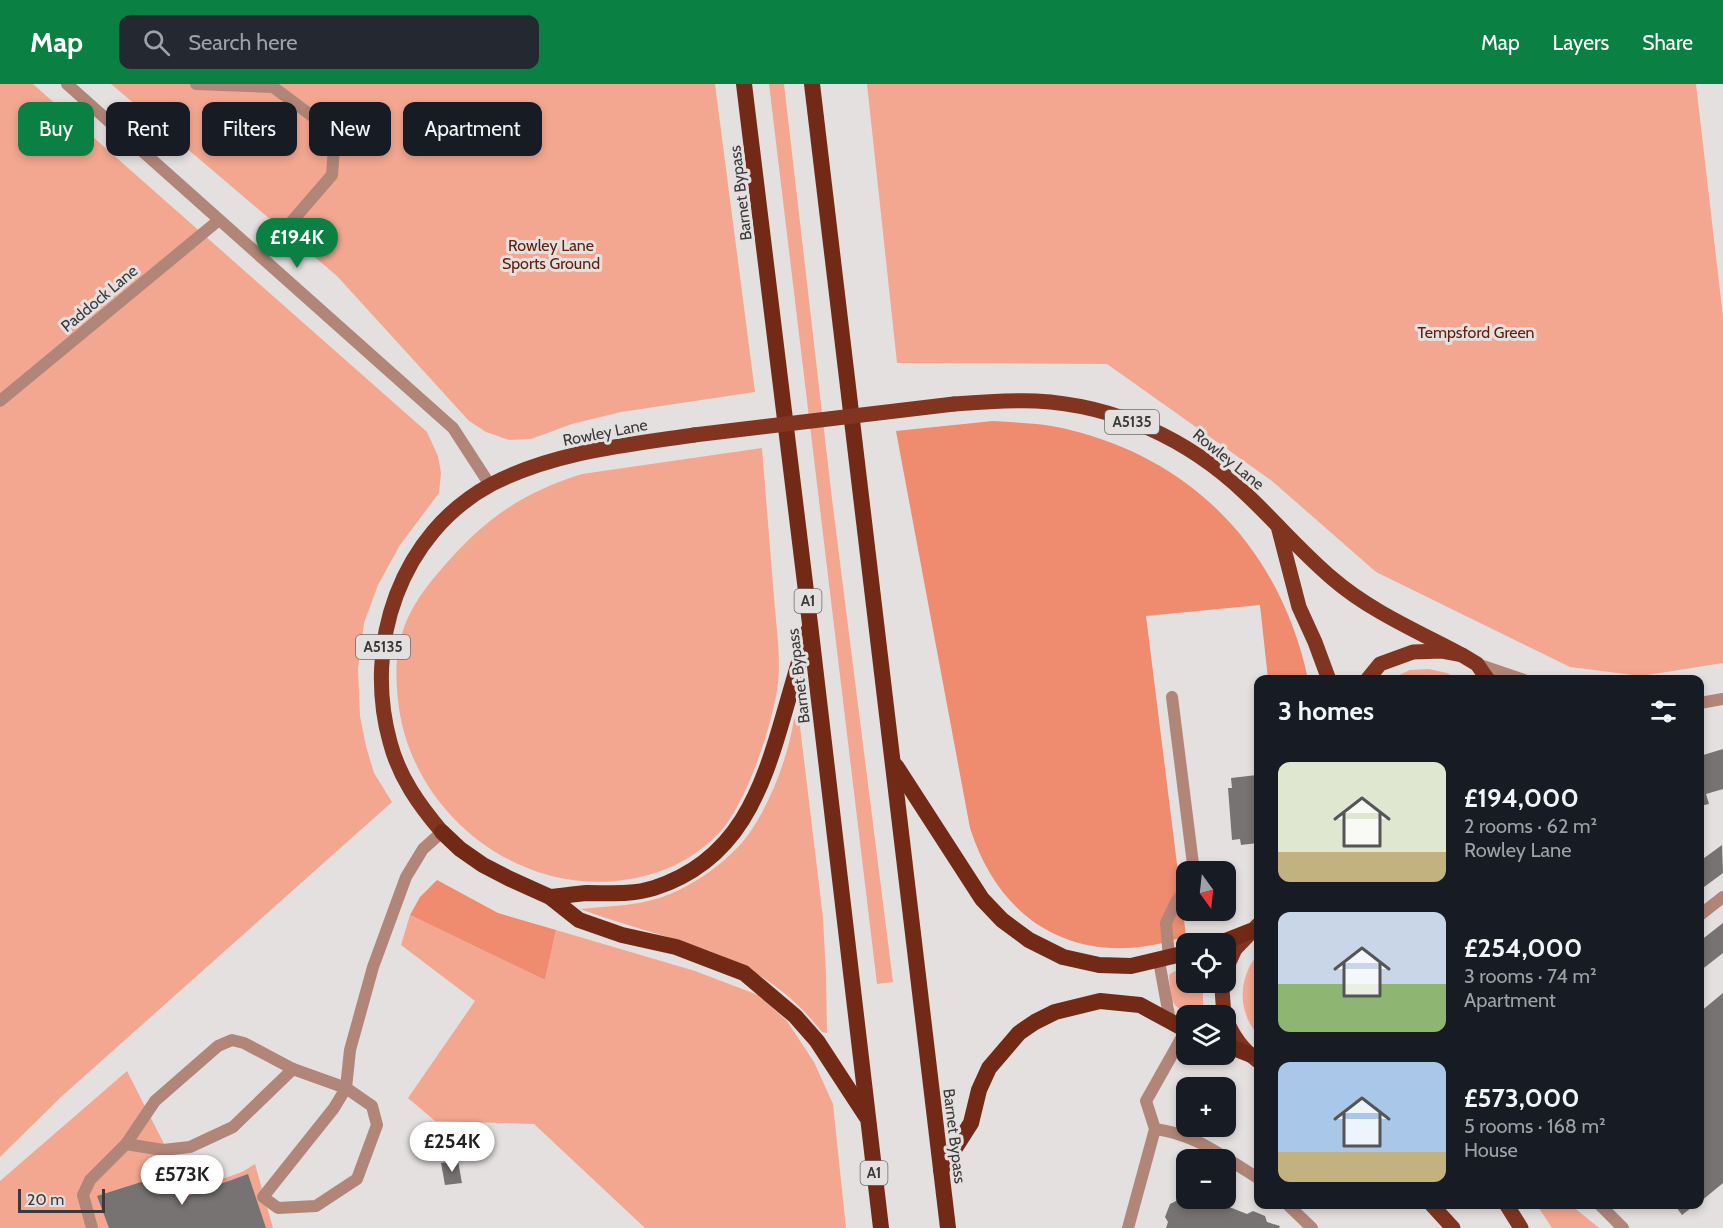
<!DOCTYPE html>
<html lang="en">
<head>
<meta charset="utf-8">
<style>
  :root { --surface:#171b24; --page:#242831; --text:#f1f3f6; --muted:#9ea1a6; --accent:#0b8043 }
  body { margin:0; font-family:Cabin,sans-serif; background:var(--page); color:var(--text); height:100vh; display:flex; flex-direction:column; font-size:22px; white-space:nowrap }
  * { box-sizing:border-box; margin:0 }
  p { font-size:20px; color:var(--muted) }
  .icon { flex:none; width:33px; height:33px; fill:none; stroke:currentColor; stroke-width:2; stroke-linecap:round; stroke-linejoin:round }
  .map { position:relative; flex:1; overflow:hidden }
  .side { position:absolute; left:1254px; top:591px; width:450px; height:534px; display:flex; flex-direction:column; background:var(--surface); border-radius:12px; box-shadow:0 3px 9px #0003 }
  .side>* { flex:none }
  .guide { position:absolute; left:18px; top:18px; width:570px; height:54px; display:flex; gap:12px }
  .needle { width:39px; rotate:165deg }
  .controls { position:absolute; left:1176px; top:777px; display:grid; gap:12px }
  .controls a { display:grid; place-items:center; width:60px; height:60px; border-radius:12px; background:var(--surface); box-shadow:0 3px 9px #0003; font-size:30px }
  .scale { position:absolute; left:18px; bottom:15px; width:87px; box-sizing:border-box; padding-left:6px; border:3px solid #3b3939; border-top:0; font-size:16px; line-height:21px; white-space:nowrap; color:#3b3939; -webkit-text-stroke:4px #e4e0df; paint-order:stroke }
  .price { position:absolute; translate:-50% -51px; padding:0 14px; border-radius:21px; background:#fff; color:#222; font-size:20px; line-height:39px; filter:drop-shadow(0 2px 3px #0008) }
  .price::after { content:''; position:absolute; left:50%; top:36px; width:18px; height:14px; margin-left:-9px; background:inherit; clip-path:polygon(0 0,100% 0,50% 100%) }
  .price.selected { background:var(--accent); color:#fff }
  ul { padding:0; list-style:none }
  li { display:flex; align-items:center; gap:18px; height:150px; padding:0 24px }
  li span { display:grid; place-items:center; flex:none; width:168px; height:120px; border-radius:12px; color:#555 }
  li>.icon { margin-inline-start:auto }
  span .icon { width:72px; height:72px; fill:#fffc; stroke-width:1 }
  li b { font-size:26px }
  h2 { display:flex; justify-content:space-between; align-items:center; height:72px; padding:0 24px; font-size:26px }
  .pill { padding:0 21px; border-radius:12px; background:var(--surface); box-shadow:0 3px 9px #0003; font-size:21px; line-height:54px }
  .pill.selected { background:var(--accent); color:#fff }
  header { display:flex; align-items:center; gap:36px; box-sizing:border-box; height:84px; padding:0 30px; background:var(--accent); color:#fff }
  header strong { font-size:28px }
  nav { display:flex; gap:33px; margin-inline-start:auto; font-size:21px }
  .search { width:420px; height:54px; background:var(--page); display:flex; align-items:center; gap:15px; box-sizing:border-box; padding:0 21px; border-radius:12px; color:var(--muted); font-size:22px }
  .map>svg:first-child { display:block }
</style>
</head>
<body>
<header>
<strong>Map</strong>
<div class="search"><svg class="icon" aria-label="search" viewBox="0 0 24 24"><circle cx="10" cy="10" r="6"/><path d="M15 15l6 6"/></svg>Search here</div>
<nav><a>Map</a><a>Layers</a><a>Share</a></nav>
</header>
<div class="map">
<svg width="1723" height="1144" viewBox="0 0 1723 1144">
  <rect width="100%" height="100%" fill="#e4e0df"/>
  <!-- green -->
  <g fill="#f3a791">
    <polygon points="0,0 33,0 427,348 438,372 441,389 439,409 400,461 378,501 364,539 358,585 360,632 366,662 374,689 392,718 61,1013 0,1073"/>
    <polygon points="111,0 715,0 755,308 621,328 572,340 531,355 509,356 486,348 469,337 337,192"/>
    <polygon points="769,0 784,0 832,415 893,898 877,900"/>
    <polygon points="867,0 1696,0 1723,233 1723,579 1641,592 1570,583 1376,488 1272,397 1107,280 897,279"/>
    <path d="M762,364c4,50 8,100 12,149 2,29 7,58 4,86 -5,41 -31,119 -58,149 -24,26 -57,42 -90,47 -112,20 -221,-68 -232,-179 -6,-54 5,-86 40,-127 43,-51 80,-79 144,-99z"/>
    <polygon points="1429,585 1447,589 1458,595 1391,595 1410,586"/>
    <path d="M799,634l24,200 3,56 1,59 -5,-1c-68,-86 -149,-88 -242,-123 30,-3 62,-3 90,-15 24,-10 49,-27 68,-47 28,-30 50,-88 56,-128z"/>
    <polygon points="410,831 545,896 556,846 695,887 758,911 787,937 814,978 833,1020 846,1144 645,1144 534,1040 435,1037 408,1014 475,917 401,861"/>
    <path d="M1258,870v81c-21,-24 -20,-57 0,-81z"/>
    <path d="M1186,884v14l17,1v32c-10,0 -27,-4 -31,-15 -2,-7 -2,-18 -3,-25l4,-3z"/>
    <polygon points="127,987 188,1107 242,1088 255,1080 273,1144 0,1144 0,1097"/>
    <polygon points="1537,1121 1571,1121 1599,1144 1552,1144"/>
  </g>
  <!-- forest -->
  <g fill="#ef8b6e">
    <path d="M993,337c26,2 52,2 77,9 127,31 211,123 238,249h-40l-8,-74 -114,11 40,320c-100,35 -184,-7 -216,-108l-74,-397z"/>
    <polygon points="437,796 498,829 556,846 545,896 410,831 420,813"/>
  </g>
  <!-- building -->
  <g fill="#767372">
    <polygon points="1723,665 1723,705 1706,710 1709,720 1700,722 1700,672"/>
    <polygon points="1257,691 1258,759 1241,761 1240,755 1232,756 1228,704 1232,704 1231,694"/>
    <polygon points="1722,761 1723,789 1700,806 1700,777"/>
    <polygon points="1723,839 1723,869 1700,887 1700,857"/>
    <polygon points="1723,909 1723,1099 1700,1118 1700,928"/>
    <polygon points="458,1077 462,1099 445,1101 441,1079"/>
    <polygon points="176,1087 185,1113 248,1090 266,1144 109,1144 97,1112"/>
    <polygon points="1181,1104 1186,1106 1186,1114 1213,1114 1214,1117 1247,1130 1253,1127 1265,1132 1267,1138 1280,1142 1279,1144 1166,1144 1168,1138 1165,1133 1170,1120 1176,1117"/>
    <polygon points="1674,1120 1696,1120 1682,1131"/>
  </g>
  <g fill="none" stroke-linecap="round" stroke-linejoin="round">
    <!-- service -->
    <g stroke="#b18578" stroke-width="12">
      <polyline points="196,0 273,3 335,49 332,91 261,173"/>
      <polyline points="0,317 219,136"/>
      <polyline points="1172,613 1194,788"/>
      <polyline points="1700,831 1723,813"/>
      <polyline points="1169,874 1166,839 1176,818 1186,805"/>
      <polyline points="1159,877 1170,937"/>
      <path d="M1155,1045c41,5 68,28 103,49"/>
      <polyline points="126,1060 163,1066 190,1063 233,1043 293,985"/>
      <polyline points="1287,1120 1312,1144"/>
      <polyline points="1599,1120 1623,1144"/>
      <polyline points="92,1144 83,1111 90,1096 126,1060 155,1017 218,962 232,956 244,959 293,985 346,1004 372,1022 377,1041 357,1095 316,1122 278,1124 263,1113 334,1024 346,1004 350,966 373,883 406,793 423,765 442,748"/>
      <polyline points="1128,1144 1155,1045 1146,1017 1186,946"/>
    </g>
    <!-- minor -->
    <g stroke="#b18578" stroke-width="12">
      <polyline points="1477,580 1524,596"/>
      <polyline points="1700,619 1723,615"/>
    </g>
    <!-- tertiary -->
    <polyline stroke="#b18578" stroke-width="12" points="67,0 453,344 490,401"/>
    <!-- primary -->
    <g stroke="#813520" stroke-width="15">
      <path d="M954,320c27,-2 55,-4 82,-3 79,4 152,38 209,92 30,28 56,59 88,86 37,32 86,53 129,76"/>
      <polyline points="1278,442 1299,523 1315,558 1329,596"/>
      <polyline points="1367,596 1380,580 1413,568 1441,567 1462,571 1477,580 1488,596"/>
      <path d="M442,748c-23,-27 -43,-55 -52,-90 -27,-97 10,-209 102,-258 62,-32 134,-39 202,-49"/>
      <polyline points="1226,885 1235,865 1258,841"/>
      <polyline points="1223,898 1222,905 1224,932"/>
      <path d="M1226,934c6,18 17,32 32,43"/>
      <polyline points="1431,1120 1453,1144"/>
      <polyline points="1506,1120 1521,1144"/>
    </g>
    <!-- trunk -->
    <g stroke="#722a16" stroke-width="16">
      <polyline points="744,0 810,540 881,1144"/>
      <polyline points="812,0 948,1144"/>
      <polyline points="896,682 982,815 1002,836 1029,856 1063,873 1099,881 1131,882 1186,869"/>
      <polyline points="442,748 460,765 483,781 508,794 550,813 579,836 622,851 676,863 744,889 795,932 817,957 866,1032"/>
      <path d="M550,813c12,-1 25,-3 37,-4 23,0 45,2 67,-5 84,-27 108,-97 130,-174 8,-27 16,-55 24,-83"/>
      <polyline points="1218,860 1251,847"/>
      <polyline points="1226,961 1249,970"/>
      <polyline points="941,1086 971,1039 979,1006 989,984 1019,949 1035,938 1055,928 1100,917 1140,921 1186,946"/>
    </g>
    <!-- primary-bridge -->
    <polyline stroke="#813520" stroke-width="15" points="694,351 954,320"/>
  </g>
  <g text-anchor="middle" stroke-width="6" stroke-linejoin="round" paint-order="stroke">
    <!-- shield labels -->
    <g fill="#e4e0df" stroke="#6e6b6b" stroke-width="1.5">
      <rect x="1105" y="326" width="54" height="24" rx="4.5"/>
      <rect x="794.5" y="505" width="27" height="24" rx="4.5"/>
      <rect x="356" y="551" width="54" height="24" rx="4.5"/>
      <rect x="860.5" y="1077" width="27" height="24" rx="4.5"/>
    </g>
    <g font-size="15" font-weight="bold" fill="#3b3939">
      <text x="1132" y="343">A5135</text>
      <text x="808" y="522">A1</text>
      <text x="383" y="568">A5135</text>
      <text x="874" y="1094">A1</text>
    </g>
    <!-- street labels -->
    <g font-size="16" fill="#3b3939" stroke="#e4e0df">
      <text transform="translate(740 109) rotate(-97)" y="6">Barnet Bypass</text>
      <text transform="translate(99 214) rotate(-40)" y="6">Paddock Lane</text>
      <text transform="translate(605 348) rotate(-11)" y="6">Rowley Lane</text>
      <text transform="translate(1229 375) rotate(39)" y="6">Rowley Lane</text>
      <text transform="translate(798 592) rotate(-97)" y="6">Barnet Bypass</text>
      <text transform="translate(955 1052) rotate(83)" y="6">Barnet Bypass</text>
    </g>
    <!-- park labels -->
    <g font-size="16" fill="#5f200e" stroke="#e4e0df">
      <text x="551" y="167">Rowley Lane<tspan x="551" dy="18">Sports Ground</tspan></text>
      <text x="1476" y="254">Tempsford Green</text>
    </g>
  </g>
</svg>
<div class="controls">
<a><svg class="needle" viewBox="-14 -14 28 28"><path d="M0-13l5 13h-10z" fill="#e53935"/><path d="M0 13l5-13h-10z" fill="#9ea1a6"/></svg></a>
<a><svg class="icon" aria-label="locate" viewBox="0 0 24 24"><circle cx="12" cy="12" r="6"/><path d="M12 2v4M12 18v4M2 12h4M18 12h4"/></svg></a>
<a><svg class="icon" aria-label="layers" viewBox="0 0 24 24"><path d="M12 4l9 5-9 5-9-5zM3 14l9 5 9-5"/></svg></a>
<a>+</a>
<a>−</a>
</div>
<div class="scale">20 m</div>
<b class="price selected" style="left:297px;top:185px">£194K</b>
<b class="price" style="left:452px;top:1089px">£254K</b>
<b class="price" style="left:182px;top:1122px">£573K</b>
<div class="guide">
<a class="pill selected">Buy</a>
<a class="pill">Rent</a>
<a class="pill">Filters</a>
<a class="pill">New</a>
<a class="pill">Apartment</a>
</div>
<section class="side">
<h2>3 homes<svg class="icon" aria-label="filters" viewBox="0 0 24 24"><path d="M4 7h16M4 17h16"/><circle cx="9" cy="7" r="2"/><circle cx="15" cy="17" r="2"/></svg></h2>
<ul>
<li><span style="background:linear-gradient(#dfe7d0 75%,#c2b280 0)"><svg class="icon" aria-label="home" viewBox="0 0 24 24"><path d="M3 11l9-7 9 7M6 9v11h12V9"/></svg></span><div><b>£194,000</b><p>2 rooms · 62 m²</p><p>Rowley Lane</p></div></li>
<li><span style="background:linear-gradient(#c9d6e8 60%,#8fb573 0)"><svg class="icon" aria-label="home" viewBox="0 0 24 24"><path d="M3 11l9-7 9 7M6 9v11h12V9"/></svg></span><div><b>£254,000</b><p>3 rooms · 74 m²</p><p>Apartment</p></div></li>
<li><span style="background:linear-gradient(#a9c7e8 75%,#c2b280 0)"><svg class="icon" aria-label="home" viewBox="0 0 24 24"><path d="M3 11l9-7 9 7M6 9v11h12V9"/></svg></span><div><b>£573,000</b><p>5 rooms · 168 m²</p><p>House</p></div></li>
</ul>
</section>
</div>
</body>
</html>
